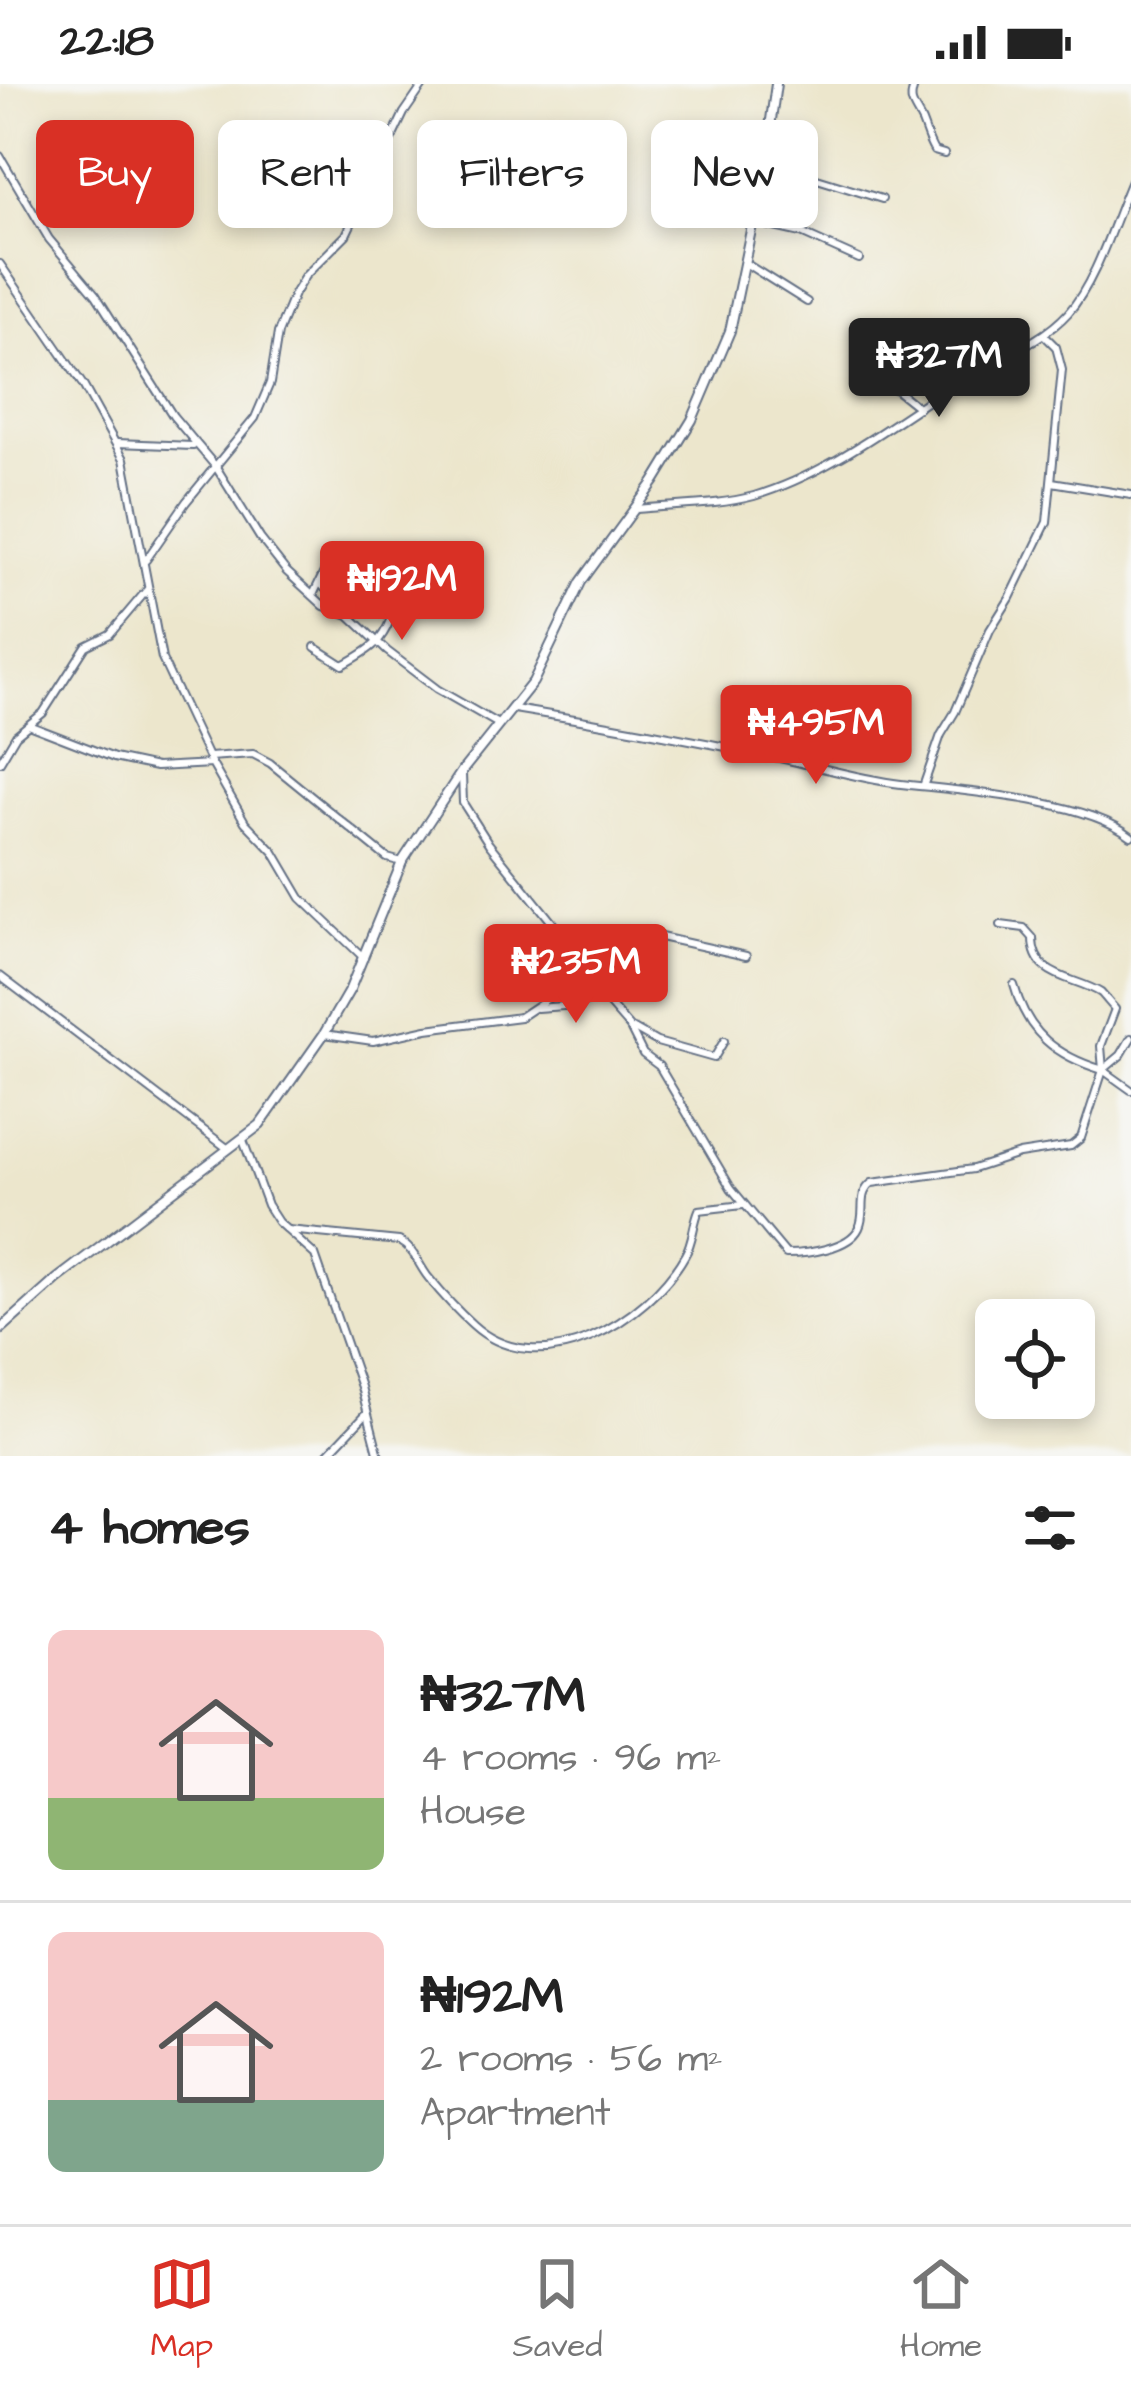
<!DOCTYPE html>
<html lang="en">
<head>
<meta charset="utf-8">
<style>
  :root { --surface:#fff; --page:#f6f6f6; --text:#222; --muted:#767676; --line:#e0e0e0; --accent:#d93025 }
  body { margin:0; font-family:"Architects Daughter",sans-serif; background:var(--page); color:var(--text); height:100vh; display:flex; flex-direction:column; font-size:45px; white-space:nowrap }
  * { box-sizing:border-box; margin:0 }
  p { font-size:39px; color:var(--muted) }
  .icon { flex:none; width:66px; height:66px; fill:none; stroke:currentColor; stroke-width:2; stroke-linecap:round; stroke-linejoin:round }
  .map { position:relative; height:1372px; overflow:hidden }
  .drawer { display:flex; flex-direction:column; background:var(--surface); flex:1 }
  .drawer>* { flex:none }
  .guide { position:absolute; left:36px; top:36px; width:1059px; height:108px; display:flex; gap:24px }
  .fabs { position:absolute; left:975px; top:1215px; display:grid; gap:24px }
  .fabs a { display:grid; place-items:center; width:120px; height:120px; border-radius:18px; background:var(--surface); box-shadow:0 6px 18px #0003; font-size:60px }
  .price { position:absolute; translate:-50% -102px; padding:0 27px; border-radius:12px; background:var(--accent); color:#fff; font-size:39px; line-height:78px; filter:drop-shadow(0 3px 6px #0008) }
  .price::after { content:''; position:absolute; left:50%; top:72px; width:36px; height:27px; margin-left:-18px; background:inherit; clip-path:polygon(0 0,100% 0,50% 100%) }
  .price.current { background:#222; color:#fff }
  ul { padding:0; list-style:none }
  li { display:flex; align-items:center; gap:36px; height:300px; padding:0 48px }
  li+li { border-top:3px solid var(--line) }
  li span { display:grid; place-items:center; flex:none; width:336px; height:240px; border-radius:18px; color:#555 }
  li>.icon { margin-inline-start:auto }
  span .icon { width:144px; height:144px; fill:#fffc; stroke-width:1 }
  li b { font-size:51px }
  h2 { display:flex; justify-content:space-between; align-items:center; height:144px; padding:0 48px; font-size:51px }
  .chip { padding:0 42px; border-radius:18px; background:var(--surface); box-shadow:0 6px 18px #0003; font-size:42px; line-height:108px }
  .chip.current { background:var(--accent); color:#fff }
  .status { display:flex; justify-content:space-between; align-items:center; height:84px; padding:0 60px; background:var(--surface); direction:ltr }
  .status svg { height:33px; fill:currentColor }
  .dock { display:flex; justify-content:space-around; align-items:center; height:168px; border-top:3px solid var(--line); background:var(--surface); font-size:33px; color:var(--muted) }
  .dock a { display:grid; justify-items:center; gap:6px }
  .dock .current { color:var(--accent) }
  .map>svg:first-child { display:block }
</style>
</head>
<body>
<div class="status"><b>22:18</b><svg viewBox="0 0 49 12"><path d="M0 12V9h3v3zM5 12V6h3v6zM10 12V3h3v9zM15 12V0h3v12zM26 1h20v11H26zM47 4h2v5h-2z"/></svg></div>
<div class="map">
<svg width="1131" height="1372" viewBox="0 0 1131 1372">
  <rect width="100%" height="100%" fill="#f6f6f2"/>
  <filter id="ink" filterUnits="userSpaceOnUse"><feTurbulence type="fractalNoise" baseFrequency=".00833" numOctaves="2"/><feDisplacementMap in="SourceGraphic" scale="24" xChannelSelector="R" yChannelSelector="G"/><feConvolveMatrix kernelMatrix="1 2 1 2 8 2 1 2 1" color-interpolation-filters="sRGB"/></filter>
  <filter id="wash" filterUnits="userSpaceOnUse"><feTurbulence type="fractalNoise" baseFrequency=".004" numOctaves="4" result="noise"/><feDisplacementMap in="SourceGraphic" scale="48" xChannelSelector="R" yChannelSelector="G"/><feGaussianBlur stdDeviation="2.7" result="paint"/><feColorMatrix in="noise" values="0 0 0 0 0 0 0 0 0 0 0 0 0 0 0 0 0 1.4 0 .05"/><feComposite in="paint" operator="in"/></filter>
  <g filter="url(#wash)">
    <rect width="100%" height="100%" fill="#ece6cc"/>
  </g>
  <g filter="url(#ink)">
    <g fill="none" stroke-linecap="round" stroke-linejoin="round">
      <defs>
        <g id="minor">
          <path d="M915,0c-8,20 -1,21 7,38 4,10 6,19 12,29l10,3"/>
          <polyline points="0,72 49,155 96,211 173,332 216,383 260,454 286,487 324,522 349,531 387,567 437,605 498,640"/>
          <polyline points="765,79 882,115"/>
          <polyline points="752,138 801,149 859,175"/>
          <polyline points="745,179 807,218"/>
          <polyline points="0,180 83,301 124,375 162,575 208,673 245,738 274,768 301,814 364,874"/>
          <polyline points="906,256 946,275 962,295"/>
          <polyline points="866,288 885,297 919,324"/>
          <polyline points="117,359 193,362"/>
          <polyline points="1052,398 1131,411"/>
          <path d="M636,425c37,-4 81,-3 118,-13 75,-22 141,-75 206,-116 36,-22 80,-36 108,-67 28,-31 46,-93 63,-132"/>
          <polyline points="146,476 186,418 255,334 270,299 278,249 294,210 305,192 346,151 404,29 424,0"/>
          <polyline points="320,499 346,528"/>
          <polyline points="313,511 326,484 345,477"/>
          <path d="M315,563l28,18c11,-6 24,-13 33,-22 23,-24 27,-72 3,-98"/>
          <path d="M514,625c88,14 175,30 261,48 42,9 84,22 126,27 60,7 183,15 230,52"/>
          <polyline points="31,642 114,674 156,683 212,680"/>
          <polyline points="209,673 253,670 270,679 387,774 402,778"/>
          <polyline points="0,678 16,651 43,629 86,562 110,550 147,506"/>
          <path d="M462,690l1,29 26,41 91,113 22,39 28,32 13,26 16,12 72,122 55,66c20,0 63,-5 73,-26 8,-16 -3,-33 13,-45l101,-14 46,-15 52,-8 10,-8 22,-68 18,-15 10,-17"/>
          <polyline points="924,700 941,651 955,628 990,546 1010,514 1047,438 1062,286 1056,263 1044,251"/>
          <path d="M1001,841l23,3 9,10c0,41 41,38 68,55 2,2 12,14 14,16l-14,37 2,24 28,20"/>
          <polyline points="0,892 227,1064"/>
          <path d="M1014,901c13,48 42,71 89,85"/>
          <polyline points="606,917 645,856 656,852 746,872"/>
          <polyline points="537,924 577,921 602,912"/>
          <polyline points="634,945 657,958 714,974 724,957"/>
          <polyline points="324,950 373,957 427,945 520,933 547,915 566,887 579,874"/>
          <polyline points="243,1056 267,1121 278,1138 315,1171 361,1303 379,1372"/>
          <path d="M288,1146l111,11c15,8 19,23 29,36 13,16 29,34 45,48 67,61 175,-4 212,-70 8,-13 8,-31 14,-45l44,-5"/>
          <polyline points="326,1372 365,1331"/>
        </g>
        <polyline id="tertiary" points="0,1246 57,1195 260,1041 324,950 350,905 402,778 462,687 533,598 581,498 654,398 692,336 730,247 765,79 776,0"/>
      </defs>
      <!-- minor casing -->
      <use href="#minor" stroke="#646f84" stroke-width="10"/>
      <!-- tertiary casing -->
      <use href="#tertiary" stroke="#646f84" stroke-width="12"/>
      <!-- minor -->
      <use href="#minor" stroke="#fff" stroke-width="6"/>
      <!-- tertiary -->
      <use href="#tertiary" stroke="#fff" stroke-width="8"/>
    </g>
  </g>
</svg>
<div class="fabs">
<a><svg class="icon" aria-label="locate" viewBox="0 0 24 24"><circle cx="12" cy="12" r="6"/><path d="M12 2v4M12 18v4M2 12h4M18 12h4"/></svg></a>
</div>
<b class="price current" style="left:939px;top:336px">₦327M</b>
<b class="price" style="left:402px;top:559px">₦192M</b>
<b class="price" style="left:816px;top:703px">₦495M</b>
<b class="price" style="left:576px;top:942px">₦235M</b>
<div class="guide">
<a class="chip current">Buy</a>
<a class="chip">Rent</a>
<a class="chip">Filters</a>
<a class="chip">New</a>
</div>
</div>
<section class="drawer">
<h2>4 homes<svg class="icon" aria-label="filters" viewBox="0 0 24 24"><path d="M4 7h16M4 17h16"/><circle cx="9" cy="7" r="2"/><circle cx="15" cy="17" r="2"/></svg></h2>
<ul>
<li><span style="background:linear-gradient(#f6c9c9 70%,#8fb573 0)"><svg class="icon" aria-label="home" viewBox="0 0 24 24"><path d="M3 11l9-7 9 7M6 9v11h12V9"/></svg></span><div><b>₦327M</b><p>4 rooms · 96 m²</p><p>House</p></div></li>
<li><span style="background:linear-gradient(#f6c9c9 70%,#7fa58c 0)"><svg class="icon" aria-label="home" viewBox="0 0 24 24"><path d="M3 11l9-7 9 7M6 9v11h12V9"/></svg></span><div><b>₦192M</b><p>2 rooms · 56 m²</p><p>Apartment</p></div></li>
</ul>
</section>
<nav class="dock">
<a class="current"><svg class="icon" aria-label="map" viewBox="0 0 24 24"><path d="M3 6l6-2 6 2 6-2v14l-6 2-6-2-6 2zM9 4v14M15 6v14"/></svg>Map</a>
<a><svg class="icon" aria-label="saved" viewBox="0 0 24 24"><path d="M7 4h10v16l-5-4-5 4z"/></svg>Saved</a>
<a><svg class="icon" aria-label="home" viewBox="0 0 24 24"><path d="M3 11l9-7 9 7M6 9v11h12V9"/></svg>Home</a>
</nav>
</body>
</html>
